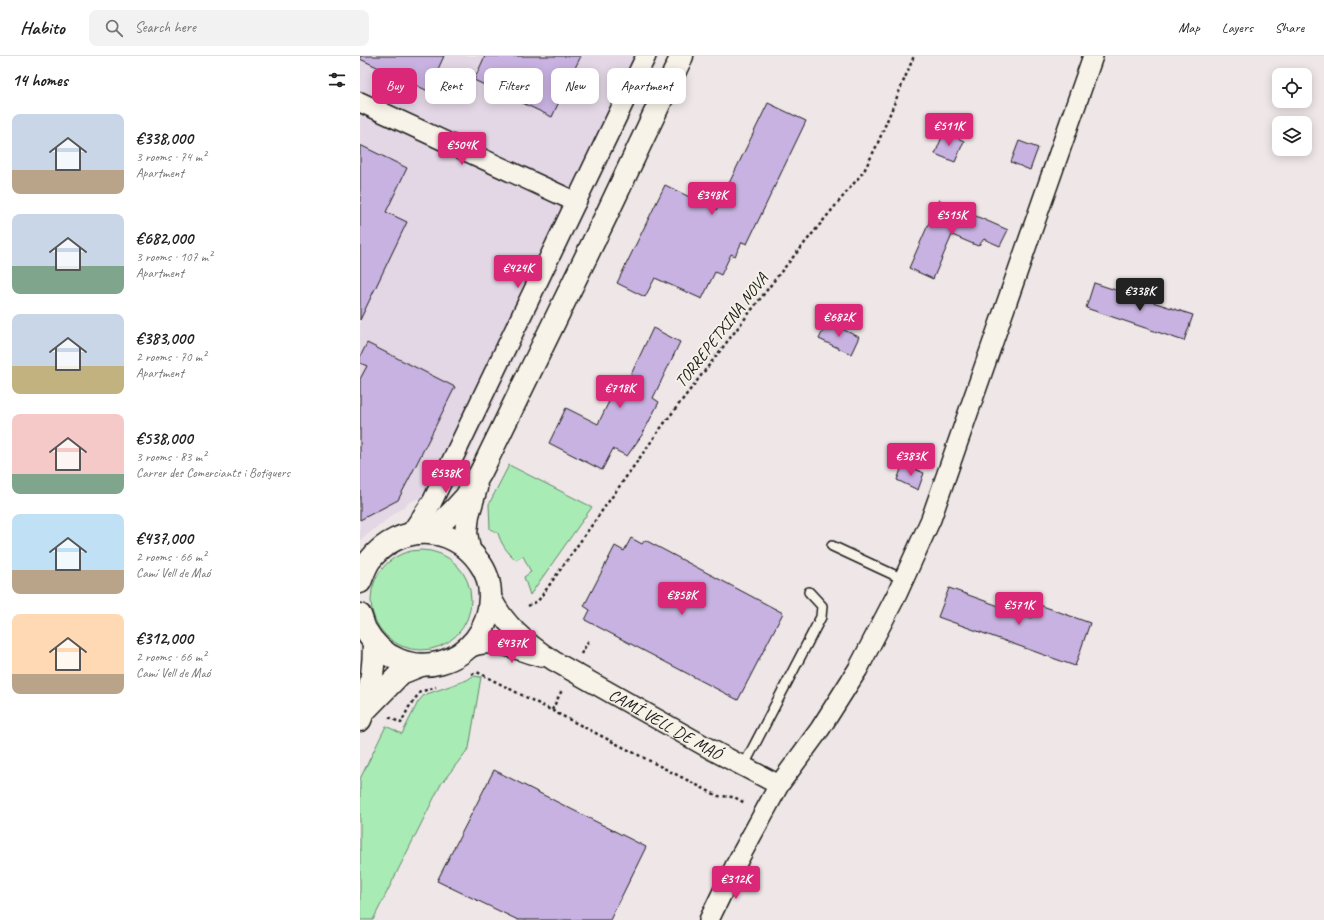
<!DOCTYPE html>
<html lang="en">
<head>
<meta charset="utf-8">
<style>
  :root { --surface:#fff; --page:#f2f2f2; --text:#222; --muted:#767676; --line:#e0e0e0; --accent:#db2777 }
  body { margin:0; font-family:Caveat,sans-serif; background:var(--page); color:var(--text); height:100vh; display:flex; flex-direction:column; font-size:15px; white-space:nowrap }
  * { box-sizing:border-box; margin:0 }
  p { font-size:13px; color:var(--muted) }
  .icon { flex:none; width:22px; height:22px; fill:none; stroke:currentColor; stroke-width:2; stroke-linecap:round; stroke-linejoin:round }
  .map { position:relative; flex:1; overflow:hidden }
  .details { display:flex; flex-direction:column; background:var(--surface); width:360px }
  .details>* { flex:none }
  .banner { position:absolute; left:12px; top:12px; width:380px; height:36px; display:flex; gap:8px }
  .buttons { position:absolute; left:912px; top:12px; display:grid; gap:8px }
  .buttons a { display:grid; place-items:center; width:40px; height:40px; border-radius:8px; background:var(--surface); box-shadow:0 2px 10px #0003; font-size:20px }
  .price { position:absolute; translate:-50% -34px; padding:0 9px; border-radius:4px; background:var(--accent); color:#fff; font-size:13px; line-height:26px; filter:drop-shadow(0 1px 2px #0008) }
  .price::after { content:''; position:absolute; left:50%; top:24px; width:12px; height:9px; margin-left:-6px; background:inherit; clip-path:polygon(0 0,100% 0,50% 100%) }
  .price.on { background:#222; color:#fff }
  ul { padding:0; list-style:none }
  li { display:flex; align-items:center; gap:12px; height:100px; padding:0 12px }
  li span { display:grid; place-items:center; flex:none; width:112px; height:80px; border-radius:8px; color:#555 }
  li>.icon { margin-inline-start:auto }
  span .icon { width:48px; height:48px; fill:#fffc; stroke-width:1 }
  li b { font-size:17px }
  h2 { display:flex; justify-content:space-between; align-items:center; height:48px; padding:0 12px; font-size:17px }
  .chip { padding:0 14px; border-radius:8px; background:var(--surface); box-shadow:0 2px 10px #0003; font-size:14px; line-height:36px }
  .chip.on { background:var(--accent); color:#fff }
  header { display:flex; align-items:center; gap:24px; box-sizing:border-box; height:56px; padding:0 20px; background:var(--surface); border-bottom:1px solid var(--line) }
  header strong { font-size:19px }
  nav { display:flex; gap:22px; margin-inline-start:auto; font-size:14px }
  .search { width:280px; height:36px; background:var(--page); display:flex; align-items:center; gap:10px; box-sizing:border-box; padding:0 14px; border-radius:8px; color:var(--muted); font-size:15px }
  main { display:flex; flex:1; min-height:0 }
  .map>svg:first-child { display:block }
</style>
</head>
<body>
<header>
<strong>Habito</strong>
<div class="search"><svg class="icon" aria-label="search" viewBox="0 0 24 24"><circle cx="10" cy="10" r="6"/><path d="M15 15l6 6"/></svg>Search here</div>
<nav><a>Map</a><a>Layers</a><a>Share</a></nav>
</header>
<main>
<section class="details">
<h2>14 homes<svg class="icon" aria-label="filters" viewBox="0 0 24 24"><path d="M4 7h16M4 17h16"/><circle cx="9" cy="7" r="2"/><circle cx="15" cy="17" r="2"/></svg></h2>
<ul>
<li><span style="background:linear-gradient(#c9d6e8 70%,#b9a48a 0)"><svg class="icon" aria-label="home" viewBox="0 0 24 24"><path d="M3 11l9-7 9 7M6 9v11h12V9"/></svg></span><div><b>€338,000</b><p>3 rooms · 74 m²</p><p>Apartment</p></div></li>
<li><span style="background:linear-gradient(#c9d6e8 65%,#7fa58c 0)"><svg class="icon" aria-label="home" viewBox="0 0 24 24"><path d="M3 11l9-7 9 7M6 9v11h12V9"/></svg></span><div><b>€682,000</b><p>3 rooms · 107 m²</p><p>Apartment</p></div></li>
<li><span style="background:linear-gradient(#c9d6e8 65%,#c2b280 0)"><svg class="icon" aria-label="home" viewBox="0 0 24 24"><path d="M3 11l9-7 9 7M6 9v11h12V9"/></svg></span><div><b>€383,000</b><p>2 rooms · 70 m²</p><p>Apartment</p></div></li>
<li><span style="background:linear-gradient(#f6c9c9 75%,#7fa58c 0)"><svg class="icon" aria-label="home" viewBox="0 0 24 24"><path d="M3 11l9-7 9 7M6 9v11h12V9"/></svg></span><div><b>€538,000</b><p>3 rooms · 83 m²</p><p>Carrer des Comerciants i Botiguers</p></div></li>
<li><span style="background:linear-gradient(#bfe0f5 70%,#b9a48a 0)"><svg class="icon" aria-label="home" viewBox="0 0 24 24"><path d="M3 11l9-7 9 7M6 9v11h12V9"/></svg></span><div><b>€437,000</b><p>2 rooms · 66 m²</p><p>Camí Vell de Maó</p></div></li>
<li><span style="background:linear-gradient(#ffd9b3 75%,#b9a48a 0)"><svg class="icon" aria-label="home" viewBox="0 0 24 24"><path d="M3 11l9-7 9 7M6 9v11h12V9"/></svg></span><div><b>€312,000</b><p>2 rooms · 66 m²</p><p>Camí Vell de Maó</p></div></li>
</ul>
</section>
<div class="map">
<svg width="964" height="864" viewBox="0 0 964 864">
  <rect width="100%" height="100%" fill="#eee6e7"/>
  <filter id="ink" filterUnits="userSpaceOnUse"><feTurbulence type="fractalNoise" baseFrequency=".025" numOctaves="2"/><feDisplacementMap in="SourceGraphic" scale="8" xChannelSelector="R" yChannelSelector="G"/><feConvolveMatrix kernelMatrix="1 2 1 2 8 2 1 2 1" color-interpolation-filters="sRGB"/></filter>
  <g filter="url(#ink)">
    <!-- built -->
    <polygon fill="#e3d6e5" points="0,0 299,0 93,431 51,445 0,484"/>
    <!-- green -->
    <g fill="#a9ebb5" stroke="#628468">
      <path d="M149,409l83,42 -62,88 -6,-18 7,-5 -8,-16 -7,4c-9,-8 -15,-16 -18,-27l-8,-4 -1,-25z"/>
      <circle cx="61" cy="544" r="50"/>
      <polygon points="113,620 121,621 109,692 81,728 13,864 0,864 0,723 26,670 42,678 58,646 64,639 107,624"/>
    </g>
    <!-- building -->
    <g fill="#c8b2e1" stroke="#1c1c1c">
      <polygon points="0,0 84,0 68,35 0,3"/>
      <polygon points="125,0 221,0 213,16 220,20 211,38 204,35 192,61 114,24"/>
      <polygon points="408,47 446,65 387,188 382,186 375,200 371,198 361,219 355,216 342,243 295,222 285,241 257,227 305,129 356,154"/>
      <polygon points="584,76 604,85 595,106 575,98"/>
      <polygon points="659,85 678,92 670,114 651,106"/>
      <polygon points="0,89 47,112 26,156 47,166 0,264"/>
      <polygon points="579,144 648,174 640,190 624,183 618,190 592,179 573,223 549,212"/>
      <polygon points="734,227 833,259 824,285 726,252"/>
      <polygon points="467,266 499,281 491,298 459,283"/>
      <polygon points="293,272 320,286 293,342 299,346 282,379 267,400 253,393 242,414 189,387 206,352 238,368 259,325 266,329"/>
      <polygon points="7,287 95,331 51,419 38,444 0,464 0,323 7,310 0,307 0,301"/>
      <polygon points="543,408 564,417 558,434 537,424"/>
      <polygon points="271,482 282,488 285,484 423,557 378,644 225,564 230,554 224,550 255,490 264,495"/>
      <polygon points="589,532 672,562 677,548 730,567 715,610 578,561"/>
      <polygon points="134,714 286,791 250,864 158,864 77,825"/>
    </g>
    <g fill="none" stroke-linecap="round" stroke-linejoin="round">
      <defs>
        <g id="lane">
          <polyline points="472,490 543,523"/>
          <polyline points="383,711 461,561 462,550 449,536"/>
        </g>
        <g id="street">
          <polyline points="0,46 216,146"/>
          <polyline points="50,478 72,446 286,0"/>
          <path id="s1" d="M130,538c12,29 38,50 64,67l158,89 67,35"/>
          <path d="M107,593c24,-13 49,1 74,8"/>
          <polyline points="349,864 375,810 419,729 460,673 498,613 537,538 571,463 733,0"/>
        </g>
        <g id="secondary">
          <polyline points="62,476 78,470 95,453 106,441 121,416 245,162 322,0"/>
          <polyline points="109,494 106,477 108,459 116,432"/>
          <path d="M0,526c3,-7 5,-15 10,-22 28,-36 82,-37 109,2 7,9 11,22 11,34 0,70 -90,96 -125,33 -2,-4 -3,-9 -5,-14"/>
          <polyline points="5,654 41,617 61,609"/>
          <path d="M0,664c11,-24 14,-52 14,-78"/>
        </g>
      </defs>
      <!-- lane casing -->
      <use href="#lane" stroke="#1c1c1c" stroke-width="12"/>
      <!-- street casing -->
      <use href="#street" stroke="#1c1c1c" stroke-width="22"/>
      <!-- secondary casing -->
      <use href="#secondary" stroke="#1c1c1c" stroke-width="25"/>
      <!-- path -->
      <g stroke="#1c1c1c" stroke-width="2.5" stroke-dasharray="3 3" stroke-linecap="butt">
        <polyline points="168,550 178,545 303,369 420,217 504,115 517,89 554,0"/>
        <polyline points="221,598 229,584"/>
        <polyline points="112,618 117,616 358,740 374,741 385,747"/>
        <polyline points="192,654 202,634"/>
        <polyline points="29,661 41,667 49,651 60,636 76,631"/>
      </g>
      <!-- lane -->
      <use href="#lane" stroke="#f7f3e8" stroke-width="9"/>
      <!-- street -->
      <use href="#street" stroke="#f7f3e8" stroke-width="19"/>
      <!-- secondary -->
      <use href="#secondary" stroke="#f7f3e8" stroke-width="22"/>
    </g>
  </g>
  <g text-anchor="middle" stroke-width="3.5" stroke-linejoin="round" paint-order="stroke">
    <!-- street labels -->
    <g font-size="17" fill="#1c1c1c" stroke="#f7f3e8">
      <text transform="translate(361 274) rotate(-52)" y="6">TORREPETXINA NOVA</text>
      <text dy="6" stroke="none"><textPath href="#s1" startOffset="222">CAMÍ VELL DE MAÓ</textPath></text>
    </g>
  </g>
</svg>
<div class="buttons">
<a><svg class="icon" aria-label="locate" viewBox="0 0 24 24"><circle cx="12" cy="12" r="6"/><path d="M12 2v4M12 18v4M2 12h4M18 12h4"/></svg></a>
<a><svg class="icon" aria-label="layers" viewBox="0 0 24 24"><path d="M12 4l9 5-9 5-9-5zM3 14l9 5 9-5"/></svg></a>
</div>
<b class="price" style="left:589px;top:91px">€511K</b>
<b class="price" style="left:102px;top:110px">€504K</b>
<b class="price" style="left:352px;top:160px">€348K</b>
<b class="price" style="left:592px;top:180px">€515K</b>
<b class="price" style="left:158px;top:233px">€424K</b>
<b class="price on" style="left:780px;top:256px">€338K</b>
<b class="price" style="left:479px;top:282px">€682K</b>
<b class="price" style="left:260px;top:353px">€718K</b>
<b class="price" style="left:551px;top:421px">€383K</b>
<b class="price" style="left:86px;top:438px">€538K</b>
<b class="price" style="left:322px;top:560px">€858K</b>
<b class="price" style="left:659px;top:570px">€571K</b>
<b class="price" style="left:152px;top:608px">€437K</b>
<b class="price" style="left:376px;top:844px">€312K</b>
<div class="banner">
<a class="chip on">Buy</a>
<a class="chip">Rent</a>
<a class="chip">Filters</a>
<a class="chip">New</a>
<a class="chip">Apartment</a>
</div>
</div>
</main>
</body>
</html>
